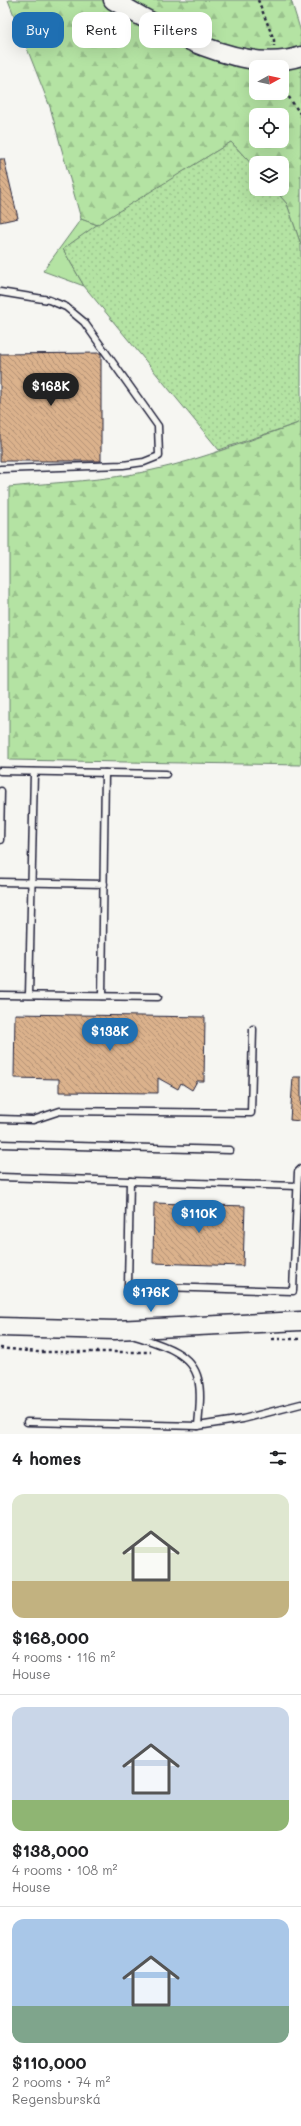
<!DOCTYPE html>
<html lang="en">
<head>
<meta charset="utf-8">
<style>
  :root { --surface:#fff; --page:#f2f2f2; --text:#202124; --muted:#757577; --line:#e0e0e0; --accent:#1f6fb2 }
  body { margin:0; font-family:Mali,sans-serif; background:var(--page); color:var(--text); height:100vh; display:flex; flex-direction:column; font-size:15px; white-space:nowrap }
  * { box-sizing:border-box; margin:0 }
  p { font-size:13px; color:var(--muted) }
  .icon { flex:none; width:22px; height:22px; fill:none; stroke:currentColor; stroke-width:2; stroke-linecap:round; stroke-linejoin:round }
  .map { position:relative; height:1434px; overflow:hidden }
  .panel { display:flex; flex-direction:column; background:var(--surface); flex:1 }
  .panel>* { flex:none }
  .top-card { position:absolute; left:12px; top:12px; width:277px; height:36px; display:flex; gap:8px }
  .needle { width:26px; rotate:82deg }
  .buttons { position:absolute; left:249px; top:60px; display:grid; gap:8px }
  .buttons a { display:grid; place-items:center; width:40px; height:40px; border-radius:8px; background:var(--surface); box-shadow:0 4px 16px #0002; font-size:20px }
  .price { position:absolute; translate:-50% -34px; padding:0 9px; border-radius:14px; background:var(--accent); color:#fff; font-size:13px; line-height:26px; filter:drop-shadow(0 1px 2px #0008) }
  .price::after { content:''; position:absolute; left:50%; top:24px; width:12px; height:9px; margin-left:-6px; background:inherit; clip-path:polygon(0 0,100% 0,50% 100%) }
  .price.current { background:#222; color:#fff }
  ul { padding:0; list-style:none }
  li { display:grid; align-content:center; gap:8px; height:212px; padding:0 12px }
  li+li { border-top:1px solid var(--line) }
  li span { display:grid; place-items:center; height:124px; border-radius:12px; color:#555 }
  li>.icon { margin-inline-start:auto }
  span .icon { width:72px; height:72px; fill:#fffc; stroke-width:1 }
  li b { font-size:17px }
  h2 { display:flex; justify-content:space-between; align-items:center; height:48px; padding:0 12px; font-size:17px }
  .pill { padding:0 14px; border-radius:12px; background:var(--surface); box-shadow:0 4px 16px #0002; font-size:14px; line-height:36px }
  .pill.current { background:var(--accent); color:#fff }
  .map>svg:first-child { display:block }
</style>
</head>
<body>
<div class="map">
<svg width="301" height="1434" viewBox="0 0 301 1434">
  <defs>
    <pattern id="forest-firs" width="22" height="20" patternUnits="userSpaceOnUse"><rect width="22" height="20" fill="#b4e3a3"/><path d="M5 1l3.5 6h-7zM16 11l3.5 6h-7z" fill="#9ac28d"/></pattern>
    <pattern id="park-dots" width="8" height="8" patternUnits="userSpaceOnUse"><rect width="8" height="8" fill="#b4e3a3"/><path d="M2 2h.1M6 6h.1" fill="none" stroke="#9ac28d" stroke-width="1.8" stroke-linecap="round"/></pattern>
    <pattern id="building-back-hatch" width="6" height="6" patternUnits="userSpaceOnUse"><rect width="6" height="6" fill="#dbb28c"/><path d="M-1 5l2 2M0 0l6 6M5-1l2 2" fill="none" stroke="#b19074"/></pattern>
  </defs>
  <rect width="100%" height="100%" fill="#f6f6f2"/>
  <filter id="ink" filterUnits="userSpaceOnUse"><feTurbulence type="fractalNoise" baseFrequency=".025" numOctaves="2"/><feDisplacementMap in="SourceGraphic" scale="8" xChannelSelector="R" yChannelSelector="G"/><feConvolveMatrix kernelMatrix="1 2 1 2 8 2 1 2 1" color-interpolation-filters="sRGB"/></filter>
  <g filter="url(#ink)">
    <!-- grass -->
    <polygon fill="#b4e3a3" stroke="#6b826f" points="81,219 98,225 63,249 84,286 43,271"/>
    <!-- forest -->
    <g fill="url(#forest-firs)" stroke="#6b826f" fill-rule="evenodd">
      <path d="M8,0h283l10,32v213l-14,-41 -13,-15h8v-26h-26v6l-25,-27 -133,83 -17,-6 -31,-112zM256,67h26v26h-26zM256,115h26v26h-26z"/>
      <path d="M301,422v343l-292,-5v-273c48,-5 97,-6 144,-17 51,-11 99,-31 148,-48z"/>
    </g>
    <!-- park -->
    <polygon fill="url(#park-dots)" stroke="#6b826f" points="231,142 256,169 256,189 274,189 287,204 301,245 301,422 219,450 84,286 63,249 98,224"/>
    <!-- building -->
    <g fill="url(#building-back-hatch)" stroke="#22223b">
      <polygon points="0,159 4,159 18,218 0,222"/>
      <polygon points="101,353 101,461 0,461 0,354"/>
      <polygon points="15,1014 205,1017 204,1081 197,1081 192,1090 181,1083 178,1089 158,1078 158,1093 59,1092 59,1079 14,1078"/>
      <polygon points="293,1077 301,1077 301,1121 290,1120"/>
      <polygon points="154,1203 245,1206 243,1266 153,1263"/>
    </g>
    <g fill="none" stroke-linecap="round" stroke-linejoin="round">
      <defs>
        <g id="lane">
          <polyline points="0,292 49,300 66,307 84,322 158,426 159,456 144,462 123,465 0,469"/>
          <polyline points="0,771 166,774"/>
          <polyline points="0,840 1,791"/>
          <polyline points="0,882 104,884"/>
          <polyline points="0,995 158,997"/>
          <polyline points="29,995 34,772"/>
          <polyline points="102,996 105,773"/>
          <polyline points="0,1119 33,1120 60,1111 251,1113 253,1029"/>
          <polyline points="0,1144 230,1150"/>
          <polyline points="0,1177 297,1186"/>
          <polyline points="130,1181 128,1286 293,1291 298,1172 301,1169"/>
          <path d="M132,1335c24,8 60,16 66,44 4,15 1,32 0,47"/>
          <polyline points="27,1422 198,1426 243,1419 301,1404"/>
        </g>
        <g id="secondary">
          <path d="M113,0c48,29 131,76 188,56"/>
          <polyline points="0,1327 115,1330 301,1321"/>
        </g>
      </defs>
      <!-- lane casing -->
      <use href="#lane" stroke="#22223b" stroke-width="9"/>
      <!-- secondary casing -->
      <use href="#secondary" stroke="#22223b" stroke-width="21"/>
      <!-- path -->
      <g stroke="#22223b" stroke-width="2.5" stroke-dasharray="3 3" stroke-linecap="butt">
        <polyline points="258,0 274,40 274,46"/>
        <polyline points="282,87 301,115"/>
        <polyline points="272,1339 301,1339"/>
        <polyline points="0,1348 37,1352 151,1352"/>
      </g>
      <!-- lane -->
      <use href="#lane" stroke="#f6f6f2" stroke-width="6"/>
      <!-- secondary -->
      <use href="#secondary" stroke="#f6f6f2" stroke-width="18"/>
    </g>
  </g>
</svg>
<div class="buttons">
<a><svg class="needle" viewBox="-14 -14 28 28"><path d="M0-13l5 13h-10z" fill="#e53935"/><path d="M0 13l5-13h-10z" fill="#757577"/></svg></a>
<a><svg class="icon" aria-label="locate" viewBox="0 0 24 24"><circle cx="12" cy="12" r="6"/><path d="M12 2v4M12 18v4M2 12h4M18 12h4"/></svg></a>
<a><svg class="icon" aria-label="layers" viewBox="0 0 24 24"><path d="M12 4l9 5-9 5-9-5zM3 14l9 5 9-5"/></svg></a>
</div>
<b class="price current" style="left:51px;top:407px">$168K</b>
<b class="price" style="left:110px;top:1052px">$138K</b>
<b class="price" style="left:199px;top:1234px">$110K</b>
<b class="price" style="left:151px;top:1313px">$176K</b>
<div class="top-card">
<a class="pill current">Buy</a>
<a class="pill">Rent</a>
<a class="pill">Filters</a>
</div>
</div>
<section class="panel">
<h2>4 homes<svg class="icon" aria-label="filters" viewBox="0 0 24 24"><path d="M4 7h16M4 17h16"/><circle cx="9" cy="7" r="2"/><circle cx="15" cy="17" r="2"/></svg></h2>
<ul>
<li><span style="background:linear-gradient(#dfe7d0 70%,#c2b280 0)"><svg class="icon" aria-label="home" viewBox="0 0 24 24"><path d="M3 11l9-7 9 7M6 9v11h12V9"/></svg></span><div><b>$168,000</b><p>4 rooms · 116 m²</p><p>House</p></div></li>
<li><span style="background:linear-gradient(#c9d6e8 75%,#8fb573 0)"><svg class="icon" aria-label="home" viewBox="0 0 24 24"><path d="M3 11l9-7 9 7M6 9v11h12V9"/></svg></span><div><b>$138,000</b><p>4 rooms · 108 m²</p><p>House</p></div></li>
<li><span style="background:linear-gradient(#a9c7e8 70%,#7fa58c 0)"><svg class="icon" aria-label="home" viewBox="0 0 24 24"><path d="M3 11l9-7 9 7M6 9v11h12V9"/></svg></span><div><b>$110,000</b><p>2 rooms · 74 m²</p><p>Regensburská</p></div></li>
</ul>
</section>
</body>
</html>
